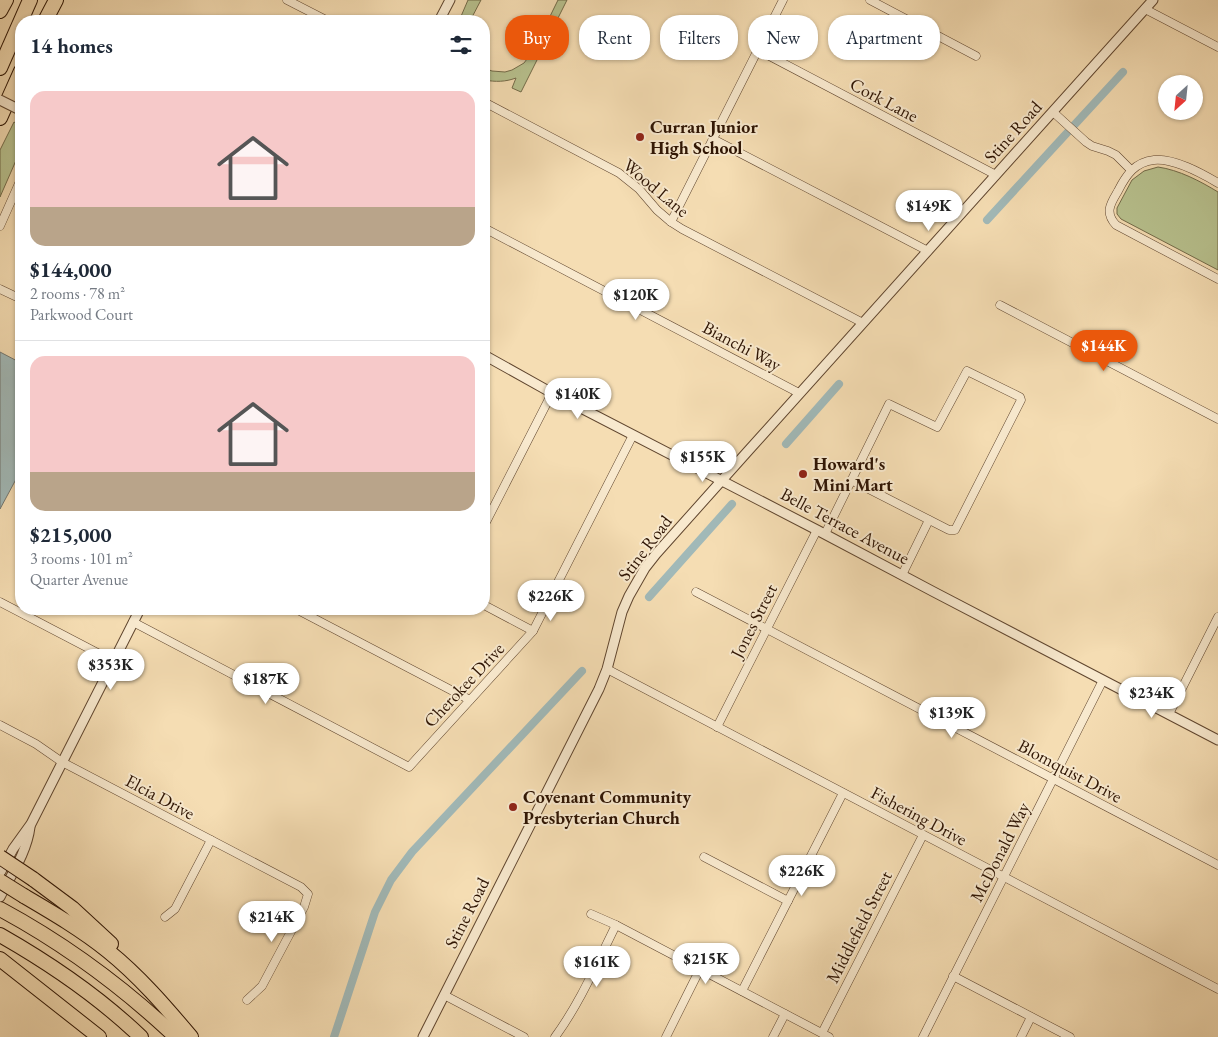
<!DOCTYPE html>
<html lang="en">
<head>
<meta charset="utf-8">
<style>
  :root { --surface:#fff; --page:#f2f2f3; --text:#1f2937; --muted:#747a83; --line:#e0e1e3; --accent:#ea580c }
  body { margin:0; font-family:"EB Garamond",serif; background:var(--page); color:var(--text); height:100vh; display:flex; flex-direction:column; font-size:19px; white-space:nowrap }
  * { box-sizing:border-box; margin:0 }
  p { font-size:16px; color:var(--muted) }
  .icon { flex:none; width:28px; height:28px; fill:none; stroke:currentColor; stroke-width:2; stroke-linecap:round; stroke-linejoin:round }
  .map { position:relative; flex:1; overflow:hidden }
  .panel { position:absolute; left:15px; top:15px; width:475px; height:600px; display:flex; flex-direction:column; background:var(--surface); border-radius:20px; box-shadow:0 1px 4px #0004 }
  .panel>* { flex:none }
  .banner { position:absolute; left:505px; top:15px; width:475px; height:45px; display:flex; gap:10px }
  .needle { width:32px; rotate:207deg }
  .fabs { position:absolute; left:1158px; top:75px; display:grid; gap:10px }
  .fabs a { display:grid; place-items:center; width:45px; height:45px; border-radius:50%; background:var(--surface); box-shadow:0 1px 4px #0004; font-size:25px }
  .price { position:absolute; translate:-50% -42px; padding:0 11px; border-radius:18px; background:#fff; color:#222; font-size:16px; line-height:32px; filter:drop-shadow(0 1px 2px #0008) }
  .price::after { content:''; position:absolute; left:50%; top:30px; width:15px; height:11px; margin-left:-8px; background:inherit; clip-path:polygon(0 0,100% 0,50% 100%) }
  .price.on { background:var(--accent); color:#fff }
  ul { padding:0; list-style:none }
  li { display:grid; align-content:center; gap:10px; height:265px; padding:0 15px }
  li+li { border-top:1px solid var(--line) }
  li span { display:grid; place-items:center; height:155px; border-radius:15px; color:#555 }
  li>.icon { margin-inline-start:auto }
  span .icon { width:90px; height:90px; fill:#fffc; stroke-width:1 }
  li b { font-size:21px }
  h2 { display:flex; justify-content:space-between; align-items:center; height:60px; padding:0 15px; font-size:21px }
  .pill { padding:0 18px; border-radius:20px; background:var(--surface); box-shadow:0 1px 4px #0004; font-size:18px; line-height:45px }
  .pill.on { background:var(--accent); color:#fff }
  .map>svg:first-child { display:block }
</style>
</head>
<body>
<div class="map">
<svg width="1218" height="1037" viewBox="0 0 1218 1037">
  <rect width="100%" height="100%" fill="#f5ddb3"/>
  <filter id="stains"><feTurbulence type="fractalNoise" baseFrequency=".004" numOctaves="4"/><feColorMatrix values="0 0 0 0 .2 0 0 0 0 .09 0 0 0 0 .02 0 0 0 .5 -.17"/></filter>
  <radialGradient id="worn" r=".72"><stop offset=".6" stop-color="#630" stop-opacity="0"/><stop offset="1" stop-color="#630" stop-opacity=".3"/></radialGradient>
  <!-- green -->
  <g fill="#b8c28f" stroke="#736b49">
    <polygon points="468,0 481,0 470,21 459,21"/>
    <path d="M558,0h9l-46,92 -9,-4 4,-10c-11,4 -20,4 -32,2v-12l8,3 13,1 7,-2 12,-7 9,-12z"/>
    <polygon points="14,122 21,126 21,149 0,197 0,150"/>
    <path d="M1158,167c21,3 42,14 60,25v78l-97,-51 -4,-5v-6l15,-28 12,-9z"/>
  </g>
  <!-- water -->
  <polygon fill="#a1b9b8" stroke="#737770" points="0,352 21,363 21,470 0,509"/>
  <g fill="none" stroke-linecap="round" stroke-linejoin="round">
    <!-- canal -->
    <g stroke="#a1b9b8" stroke-width="8">
      <polyline points="987,220 1123,72"/>
      <polyline points="786,444 839,384"/>
      <polyline points="649,597 732,504"/>
      <polyline points="334,1037 375,912 391,880 412,852 582,671"/>
    </g>
    <defs>
      <g id="minor">
        <polyline points="287,0 328,21"/>
        <polyline points="870,0 976,56"/>
        <polyline points="1145,9 1218,47"/>
        <polyline points="758,50 996,175"/>
        <polyline points="484,102 619,173 639,189 657,210 671,222 682,229 863,323"/>
        <polyline points="1053,112 1086,142 1092,146 1108,151 1116,155 1131,170"/>
        <polyline points="713,139 928,251"/>
        <path d="M1218,183c-17,-10 -44,-25 -64,-23 -19,2 -28,15 -36,31 -7,12 -14,21 -2,34l102,54"/>
        <polyline points="671,222 783,0"/>
        <polyline points="0,226 21,179"/>
        <polyline points="484,228 799,393"/>
        <polyline points="0,289 21,299"/>
        <polyline points="1000,305 1218,419"/>
        <polyline points="484,526 552,393"/>
        <polyline points="825,534 889,404 937,427 967,371 1020,397 1021,400 955,530 949,530 851,480"/>
        <polyline points="902,575 929,520"/>
        <polyline points="696,592 1218,865"/>
        <polyline points="0,602 113,661"/>
        <polyline points="484,605 533,631"/>
        <polyline points="296,609 470,700"/>
        <polyline points="133,622 409,767 533,631 633,435"/>
        <polyline points="607,669 1218,989"/>
        <polyline points="1169,714 1218,617"/>
        <polyline points="0,725 36,744 62,762 301,887 308,894 304,907 262,986 247,1000"/>
        <polyline points="717,727 817,530"/>
        <polyline points="704,857 788,901"/>
        <polyline points="591,914 616,925 829,1037"/>
        <polyline points="165,917 175,909 211,840"/>
        <polyline points="953,976 1070,1037"/>
        <polyline points="742,991 843,793"/>
        <polyline points="444,995 524,1037"/>
        <polyline points="822,1033 923,835"/>
        <path d="M555,1037c25,-34 42,-74 61,-112"/>
        <polyline points="666,1037 700,969"/>
        <polyline points="773,1037 785,1014"/>
        <polyline points="923,1037 1103,680"/>
        <polyline points="1021,1037 1031,1017"/>
      </g>
      <g id="tertiary">
        <polyline points="439,21 450,0"/>
        <polyline points="484,355 552,393 817,530 934,592 1218,740"/>
        <polyline points="0,873 13,849 31,824 140,609"/>
        <path d="M0,897c11,-22 27,-45 30,-70"/>
        <polyline points="423,1037 599,689 607,669 622,612 629,596 645,568 656,554 748,451 1153,0"/>
      </g>
      <g id="motorway">
        <polyline points="0,11 6,0"/>
        <polyline points="45,21 56,0"/>
        <polyline points="0,68 30,0"/>
        <polyline points="0,118 21,71"/>
        <polyline points="33,879 72,908 111,944"/>
        <path d="M24,896c29,17 58,34 84,55 31,25 57,55 83,86"/>
        <path d="M0,909c65,35 123,78 176,128"/>
        <path d="M0,935c51,29 99,62 141,102"/>
        <polyline points="0,959 99,1037"/>
      </g>
    </defs>
    <!-- minor casing -->
    <use href="#minor" stroke="#60462f" stroke-width="9"/>
    <!-- tertiary casing -->
    <use href="#tertiary" stroke="#60462f" stroke-width="11"/>
    <!-- motorway casing -->
    <use href="#motorway" stroke="#2e1403" stroke-width="16"/>
    <!-- minor -->
    <use href="#minor" stroke="#f8e9ce" stroke-width="8"/>
    <!-- tertiary -->
    <use href="#tertiary" stroke="#f8e9ce" stroke-width="9"/>
    <!-- motorway -->
    <use href="#motorway" stroke="#f5ddb3" stroke-width="14"/>
    <defs>
      <polyline id="tertiary-bridge" points="0,100 18,109"/>
      <g id="motorway-bridge">
        <polyline points="0,857 33,879"/>
        <polyline points="0,881 24,896"/>
      </g>
    </defs>
    <!-- tertiary-bridge casing -->
    <use href="#tertiary-bridge" stroke="#60462f" stroke-width="11" stroke-linecap="butt"/>
    <!-- motorway-bridge casing -->
    <use href="#motorway-bridge" stroke="#2e1403" stroke-width="16" stroke-linecap="butt"/>
    <!-- tertiary-bridge -->
    <use href="#tertiary-bridge" stroke="#f8e9ce" stroke-width="9"/>
    <!-- motorway-bridge -->
    <use href="#motorway-bridge" stroke="#f5ddb3" stroke-width="14"/>
  </g>
  <!-- markers -->
  <g fill="#8f2418" stroke="#f8e9ce" stroke-width="2">
    <circle cx="640" cy="137" r="5"/>
    <circle cx="803" cy="474" r="5"/>
    <circle cx="513" cy="807" r="5"/>
  </g>
  <g text-anchor="middle" stroke-width="4" stroke-linejoin="round" paint-order="stroke">
    <!-- street labels -->
    <g font-size="18" fill="#2e1403" stroke="#f8e9ce">
      <text transform="translate(884 100) rotate(28)" y="6">Cork Lane</text>
      <text transform="translate(1013 132) rotate(-48)" y="6">Stine Road</text>
      <text transform="translate(656 188) rotate(40)" y="6">Wood Lane</text>
      <text transform="translate(742 346) rotate(28)" y="6">Bianchi Way</text>
      <text transform="translate(845 526) rotate(28)" y="6">Belle Terrace Avenue</text>
      <text transform="translate(645 548) rotate(-53)" y="6">Stine Road</text>
      <text transform="translate(754 621) rotate(-63)" y="6">Jones Street</text>
      <text transform="translate(464 685) rotate(-47)" y="6">Cherokee Drive</text>
      <text transform="translate(1070 771) rotate(28)" y="6">Blomquist Drive</text>
      <text transform="translate(160 797) rotate(28)" y="6">Elcia Drive</text>
      <text transform="translate(919 816) rotate(28)" y="6">Fishering Drive</text>
      <text transform="translate(1000 852) rotate(-63)" y="6">McDonald Way</text>
      <text transform="translate(467 913) rotate(-63)" y="6">Stine Road</text>
      <text transform="translate(859 927) rotate(-63)" y="6">Middlefield Street</text>
    </g>
    <!-- poi labels -->
    <g font-size="18" font-weight="bold" fill="#2e1403" stroke="#f8e9ce" text-anchor="start">
      <text x="650" y="133">Curran Junior<tspan x="650" dy="21">High School</tspan></text>
      <text x="813" y="470">Howard's<tspan x="813" dy="21">Mini Mart</tspan></text>
      <text x="523" y="803">Covenant Community<tspan x="523" dy="21">Presbyterian Church</tspan></text>
    </g>
  </g>
  <rect width="100%" height="100%" filter="url(#stains)"/>
  <rect width="100%" height="100%" fill="url(#worn)"/>
</svg>
<div class="fabs">
<a><svg class="needle" viewBox="-14 -14 28 28"><path d="M0-13l5 13h-10z" fill="#e53935"/><path d="M0 13l5-13h-10z" fill="#747a83"/></svg></a>
</div>
<b class="price" style="left:929px;top:232px">$149K</b>
<b class="price" style="left:636px;top:321px">$120K</b>
<b class="price on" style="left:1104px;top:372px">$144K</b>
<b class="price" style="left:578px;top:420px">$140K</b>
<b class="price" style="left:703px;top:483px">$155K</b>
<b class="price" style="left:551px;top:622px">$226K</b>
<b class="price" style="left:111px;top:691px">$353K</b>
<b class="price" style="left:266px;top:705px">$187K</b>
<b class="price" style="left:1152px;top:719px">$234K</b>
<b class="price" style="left:952px;top:739px">$139K</b>
<b class="price" style="left:802px;top:897px">$226K</b>
<b class="price" style="left:272px;top:943px">$214K</b>
<b class="price" style="left:706px;top:985px">$215K</b>
<b class="price" style="left:597px;top:988px">$161K</b>
<div class="banner">
<a class="pill on">Buy</a>
<a class="pill">Rent</a>
<a class="pill">Filters</a>
<a class="pill">New</a>
<a class="pill">Apartment</a>
</div>
<section class="panel">
<h2>14 homes<svg class="icon" aria-label="filters" viewBox="0 0 24 24"><path d="M4 7h16M4 17h16"/><circle cx="9" cy="7" r="2"/><circle cx="15" cy="17" r="2"/></svg></h2>
<ul>
<li><span style="background:linear-gradient(#f6c9c9 75%,#b9a48a 0)"><svg class="icon" aria-label="home" viewBox="0 0 24 24"><path d="M3 11l9-7 9 7M6 9v11h12V9"/></svg></span><div><b>$144,000</b><p>2 rooms · 78 m²</p><p>Parkwood Court</p></div></li>
<li><span style="background:linear-gradient(#f6c9c9 75%,#b9a48a 0)"><svg class="icon" aria-label="home" viewBox="0 0 24 24"><path d="M3 11l9-7 9 7M6 9v11h12V9"/></svg></span><div><b>$215,000</b><p>3 rooms · 101 m²</p><p>Quarter Avenue</p></div></li>
</ul>
</section>
</div>
</body>
</html>
